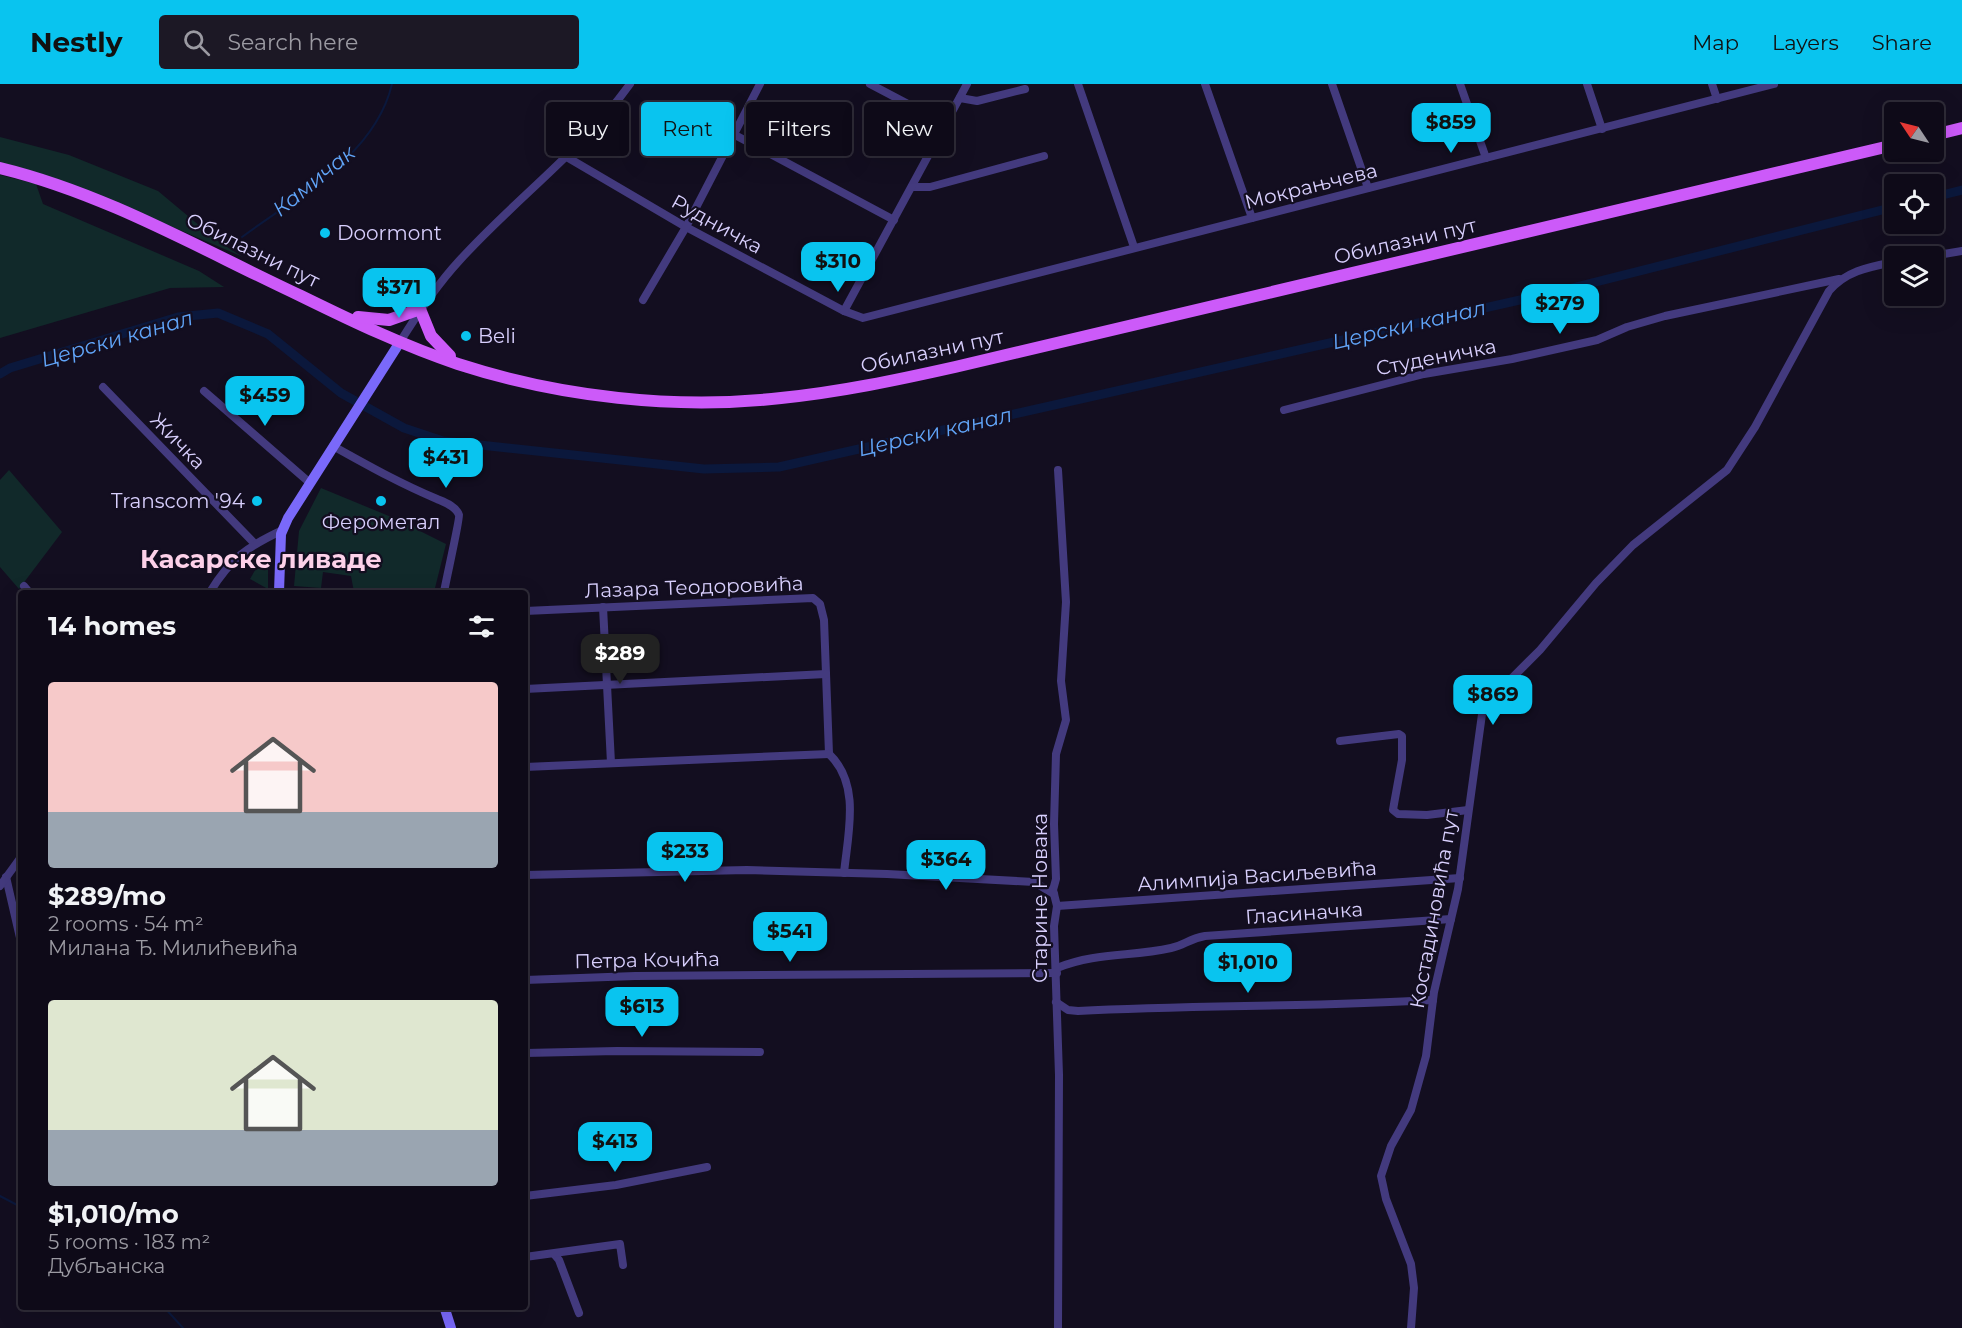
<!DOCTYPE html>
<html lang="en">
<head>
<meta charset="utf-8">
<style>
  :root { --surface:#0e0a18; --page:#1c1825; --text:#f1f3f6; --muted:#9b9aa2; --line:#2e2b37; --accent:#09c4ef }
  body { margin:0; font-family:Montserrat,sans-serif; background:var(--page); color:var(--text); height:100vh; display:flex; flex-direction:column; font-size:22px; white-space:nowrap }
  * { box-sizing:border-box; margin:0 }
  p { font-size:20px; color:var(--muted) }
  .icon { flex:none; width:33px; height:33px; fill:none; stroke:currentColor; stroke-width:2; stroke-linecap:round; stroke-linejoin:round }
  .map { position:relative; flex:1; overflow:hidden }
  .drawer { position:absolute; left:18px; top:506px; width:510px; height:720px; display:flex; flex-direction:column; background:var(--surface); border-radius:6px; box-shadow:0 6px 24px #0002,0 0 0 2px var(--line) }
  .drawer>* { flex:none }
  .guide { position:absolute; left:546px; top:18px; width:570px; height:54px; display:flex; gap:12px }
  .needle { width:39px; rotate:305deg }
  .controls { position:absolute; left:1884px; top:18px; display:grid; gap:12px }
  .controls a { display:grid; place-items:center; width:60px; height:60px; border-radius:6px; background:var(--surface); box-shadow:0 6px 24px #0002,0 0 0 2px var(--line); font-size:30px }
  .price { position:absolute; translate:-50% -51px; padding:0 14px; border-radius:12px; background:var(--accent); color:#111; font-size:20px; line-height:39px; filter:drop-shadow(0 2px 3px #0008) }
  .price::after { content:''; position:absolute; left:50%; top:36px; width:18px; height:14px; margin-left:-9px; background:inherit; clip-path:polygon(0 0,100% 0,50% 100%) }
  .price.on { background:#222; color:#fff }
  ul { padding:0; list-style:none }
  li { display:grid; align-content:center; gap:12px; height:318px; padding:0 30px }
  li span { display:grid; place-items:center; height:186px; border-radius:6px; color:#555 }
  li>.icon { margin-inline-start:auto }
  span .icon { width:108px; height:108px; fill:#fffc; stroke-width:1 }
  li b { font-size:26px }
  h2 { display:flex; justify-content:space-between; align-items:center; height:72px; padding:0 30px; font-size:26px }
  .tag { padding:0 21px; border-radius:6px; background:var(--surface); box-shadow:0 6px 24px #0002,0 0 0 2px var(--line); font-size:21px; line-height:54px }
  .tag.on { background:var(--accent); color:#111 }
  header { display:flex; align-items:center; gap:36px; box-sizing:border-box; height:84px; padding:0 30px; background:var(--accent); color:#111 }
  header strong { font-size:28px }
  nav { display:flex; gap:33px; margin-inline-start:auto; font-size:21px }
  .search { width:420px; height:54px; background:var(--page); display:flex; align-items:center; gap:15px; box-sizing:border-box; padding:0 21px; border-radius:6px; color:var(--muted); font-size:22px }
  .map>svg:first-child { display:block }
</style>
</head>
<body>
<header>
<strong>Nestly</strong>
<div class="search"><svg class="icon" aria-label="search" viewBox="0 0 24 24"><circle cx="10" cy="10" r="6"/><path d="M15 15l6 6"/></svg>Search here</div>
<nav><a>Map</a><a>Layers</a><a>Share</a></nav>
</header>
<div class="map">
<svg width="1962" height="1244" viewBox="0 0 1962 1244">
  <rect width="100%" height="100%" fill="#130e20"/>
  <!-- green -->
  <g fill="#11292a">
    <polygon points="0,53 69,71 158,107 219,158 243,173 98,111 0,79"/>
    <polygon points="0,91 36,100 43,120 199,187 224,203 170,204 0,254"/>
    <polygon points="9,386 62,448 19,505 0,483 0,396"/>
    <polygon points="321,404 418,444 418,446 446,460 434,508 354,508 351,492 323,488 321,504 294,502 299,447"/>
    <polygon points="258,481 268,484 268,505 250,495"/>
  </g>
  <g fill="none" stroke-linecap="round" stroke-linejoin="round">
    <!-- stream -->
    <g stroke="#0b183c" stroke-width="2">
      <path d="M242,153c55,-41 133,-81 150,-153"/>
      <polyline points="0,1112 21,1123"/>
      <polyline points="163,1222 183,1244"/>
    </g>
    <!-- canal -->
    <g stroke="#0b183c" stroke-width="9">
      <polyline points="1934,113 1962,106"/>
      <polyline points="0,290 10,284 178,233 218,229 268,250 341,309 404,344 443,357 704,385 779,383 1564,206 1894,123"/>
    </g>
    <!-- street -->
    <g stroke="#433a7e" stroke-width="8">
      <polyline points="870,0 946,40"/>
      <polyline points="1078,0 1134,163"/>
      <polyline points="1205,0 1252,134"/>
      <polyline points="1332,0 1368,104"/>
      <polyline points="1460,0 1486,74"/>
      <polyline points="1587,0 1602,45"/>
      <polyline points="1712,0 1717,15"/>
      <polyline points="960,14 977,17 1025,5"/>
      <polyline points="735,51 894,136"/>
      <polyline points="565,72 686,143 844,227 863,234 1774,0"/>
      <polyline points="912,103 930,103 1044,72"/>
      <polyline points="1932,172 1962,167"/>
      <polyline points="643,216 686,143 760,0"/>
      <polyline points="844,227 967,0"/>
      <path d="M400,258c18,-29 36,-56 59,-81 55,-61 123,-110 171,-177"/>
      <polyline points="103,303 255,460"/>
      <polyline points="204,307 310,399"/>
      <polyline points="1284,326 1424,290 1512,275 1597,256 1627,243 1665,232 1839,195"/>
      <path d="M333,362c36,20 66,37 104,53 7,3 19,7 22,16 1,4 -13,65 -15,77"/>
      <polyline points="24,502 29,508"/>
      <path d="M210,508c20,-33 38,-46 73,-62"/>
      <polyline points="603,523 611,679"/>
      <polyline points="525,527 813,514 820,520 824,536 829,670"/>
      <polyline points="525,605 826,590"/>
      <polyline points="1340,657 1399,650 1402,652 1402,676 1394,720 1393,726 1398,730 1427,731 1468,726"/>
      <path d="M829,670c32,30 19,79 15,119"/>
      <polyline points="525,683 829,670"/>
      <polyline points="525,791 747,786 887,790 1034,798 1054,810"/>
      <polyline points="6,793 21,858"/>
      <polyline points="0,802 21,773"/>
      <polyline points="1057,822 1460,794"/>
      <path d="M1057,884c40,-16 74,-11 114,-20 14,-3 17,-9 34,-12l246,-17"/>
      <polyline points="525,896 635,892 1057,889"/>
      <path d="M1056,918l12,8 10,1c118,-6 237,-4 355,-11"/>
      <polyline points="525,969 617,967 760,968"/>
      <polyline points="525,1112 616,1101 707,1083"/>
      <polyline points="554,1170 559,1176 579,1229"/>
      <polyline points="525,1173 620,1160 623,1181"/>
      <polyline points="1058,1244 1059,991 1054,842 1057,822 1053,806 1056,795 1054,740 1056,670 1066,636 1061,597 1066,518 1058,386"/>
      <path d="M1411,1244l3,-40 -3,-24 -25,-65 -5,-23 10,-30 20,-36 15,-54 8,-64 24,-103 25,-182 57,-57 56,-67 37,-38 94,-75 28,-43 74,-136c17,-20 40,-24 65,-29"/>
    </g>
    <!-- secondary -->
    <g stroke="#7a69fa" stroke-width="10">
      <polyline points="279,508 281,450 288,434 400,258"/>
      <polyline points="444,1222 451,1244"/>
    </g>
    <!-- primary -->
    <g stroke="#cc5af9" stroke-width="12">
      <polyline points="1934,51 1962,44"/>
      <path d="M0,84c107,26 202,82 301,128 51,25 103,50 157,68 102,33 217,46 323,34 59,-6 116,-18 174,-31l939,-222"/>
      <polyline points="358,233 389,236 420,225 431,252 450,272"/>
    </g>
  </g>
  <!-- markers -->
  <g fill="#09c4ef" stroke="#130e20" stroke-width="2">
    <circle cx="325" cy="149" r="6"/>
    <circle cx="466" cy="252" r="6"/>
    <circle cx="257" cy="417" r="6"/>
    <circle cx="381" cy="417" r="6"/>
  </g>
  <g text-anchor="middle" stroke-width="4.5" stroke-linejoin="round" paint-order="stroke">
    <!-- street labels -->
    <g font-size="20" fill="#d8cffd" stroke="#130e20">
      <text transform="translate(1311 102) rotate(-14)" y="7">Мокрањчева</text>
      <text transform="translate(717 140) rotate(29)" y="7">Рудничка</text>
      <text transform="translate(1405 157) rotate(-13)" y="7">Обилазни пут</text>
      <text transform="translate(253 166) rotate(26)" y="7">Обилазни пут</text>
      <text transform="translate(932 267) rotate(-12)" y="7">Обилазни пут</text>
      <text transform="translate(1436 273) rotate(-11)" y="7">Студеничка</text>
      <text transform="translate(178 357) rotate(46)" y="7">Жичка</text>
      <text transform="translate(694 503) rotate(-2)" y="7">Лазара Теодоровића</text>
      <text transform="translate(1257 792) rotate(-4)" y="7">Алимпија Васиљевића</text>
      <text transform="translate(1040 814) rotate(-90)" y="7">Старине Новака</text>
      <text transform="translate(1434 825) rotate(-80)" y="7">Костадиновића пут</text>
      <text transform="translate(1304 829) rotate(-4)" y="7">Гласиначка</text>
      <text transform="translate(647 876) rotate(-1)" y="7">Петра Кочића</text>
    </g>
    <!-- poi labels -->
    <g font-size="20" fill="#d8cffd" stroke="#130e20" text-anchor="start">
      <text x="337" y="156">Doormont</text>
      <text x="478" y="259">Beli</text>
      <text x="245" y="424" text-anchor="end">Transcom '94</text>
      <text x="381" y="445" text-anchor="middle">Ферометал</text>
    </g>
    <!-- water labels -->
    <g font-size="21" font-style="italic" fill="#61a5f9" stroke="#130e20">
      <text transform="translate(314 97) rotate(-39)" y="7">Камичак</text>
      <text transform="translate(1409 241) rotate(-13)" y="7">Церски канал</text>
      <text transform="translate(117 255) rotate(-16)" y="7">Церски канал</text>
      <text transform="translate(935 348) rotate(-13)" y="7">Церски канал</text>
    </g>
    <!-- district labels -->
    <g font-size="26" font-weight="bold" fill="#fdd1e9" stroke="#130e20">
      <text x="261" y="484">Касарске ливаде</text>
    </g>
  </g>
</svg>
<div class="controls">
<a><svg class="needle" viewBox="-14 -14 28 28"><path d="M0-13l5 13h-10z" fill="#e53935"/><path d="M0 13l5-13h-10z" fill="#9b9aa2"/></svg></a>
<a><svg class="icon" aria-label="locate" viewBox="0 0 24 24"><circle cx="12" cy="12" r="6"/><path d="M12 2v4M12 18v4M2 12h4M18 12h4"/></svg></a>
<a><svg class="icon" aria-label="layers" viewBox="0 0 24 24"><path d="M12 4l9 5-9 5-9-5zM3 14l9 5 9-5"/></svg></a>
</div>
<b class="price" style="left:1451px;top:70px">$859</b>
<b class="price" style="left:838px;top:209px">$310</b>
<b class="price" style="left:399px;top:235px">$371</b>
<b class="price" style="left:1560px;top:251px">$279</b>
<b class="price" style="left:265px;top:343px">$459</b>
<b class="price" style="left:446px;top:405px">$431</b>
<b class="price on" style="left:620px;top:601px">$289</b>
<b class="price" style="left:1493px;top:642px">$869</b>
<b class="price" style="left:685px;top:799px">$233</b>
<b class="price" style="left:946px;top:807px">$364</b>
<b class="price" style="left:790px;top:879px">$541</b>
<b class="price" style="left:1248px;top:910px">$1,010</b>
<b class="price" style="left:642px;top:954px">$613</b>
<b class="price" style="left:615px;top:1089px">$413</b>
<div class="guide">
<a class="tag">Buy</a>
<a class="tag on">Rent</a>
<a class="tag">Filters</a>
<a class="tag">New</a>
</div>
<section class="drawer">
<h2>14 homes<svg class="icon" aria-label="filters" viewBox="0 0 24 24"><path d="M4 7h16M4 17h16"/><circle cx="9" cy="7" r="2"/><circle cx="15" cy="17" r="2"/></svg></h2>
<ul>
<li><span style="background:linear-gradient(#f6c9c9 70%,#9aa5b1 0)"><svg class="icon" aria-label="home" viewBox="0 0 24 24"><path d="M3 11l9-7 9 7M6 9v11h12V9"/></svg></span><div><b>$289/mo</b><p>2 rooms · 54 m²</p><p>Милана Ђ. Милићевића</p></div></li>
<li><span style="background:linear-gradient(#dfe7d0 70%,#9aa5b1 0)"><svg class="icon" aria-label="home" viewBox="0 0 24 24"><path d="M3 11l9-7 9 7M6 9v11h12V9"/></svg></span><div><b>$1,010/mo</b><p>5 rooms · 183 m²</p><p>Дубљанска</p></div></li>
</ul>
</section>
</div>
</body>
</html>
